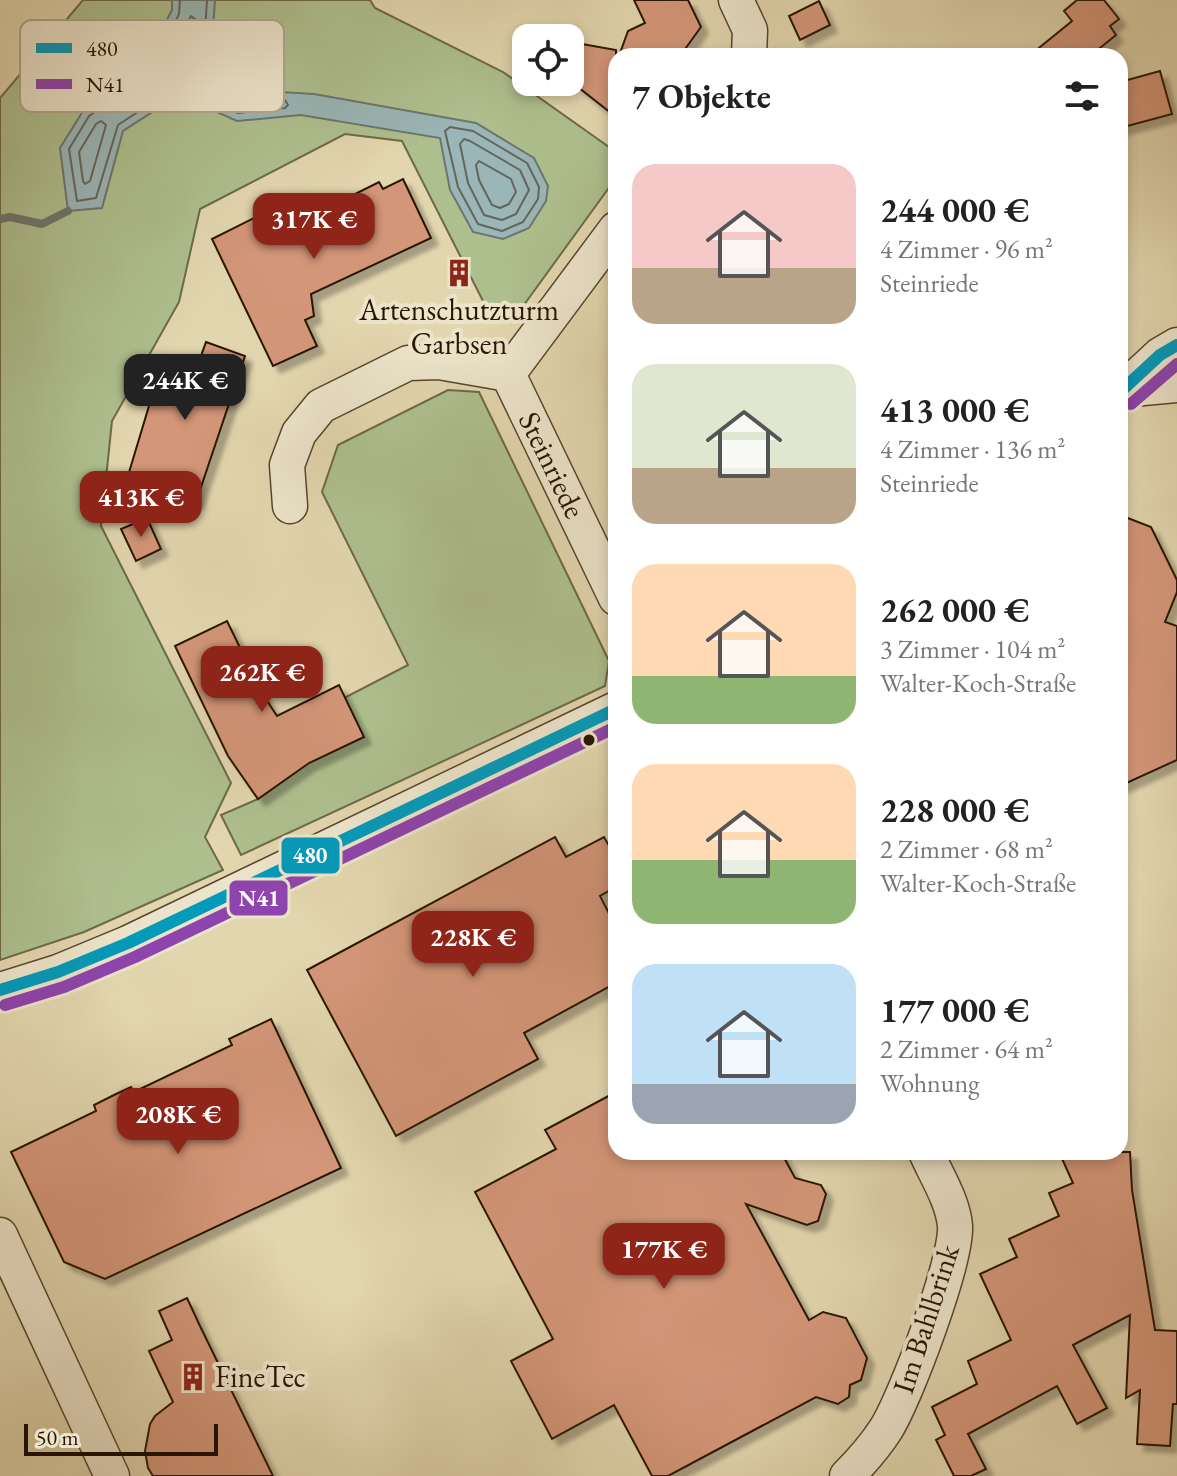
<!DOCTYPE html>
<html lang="de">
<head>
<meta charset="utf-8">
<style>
  :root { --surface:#fff; --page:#f2f2f2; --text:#222; --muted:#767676; --accent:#8f2418 }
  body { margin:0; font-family:"EB Garamond",serif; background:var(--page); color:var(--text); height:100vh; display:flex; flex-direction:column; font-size:30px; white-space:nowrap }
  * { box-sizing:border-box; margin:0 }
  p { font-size:26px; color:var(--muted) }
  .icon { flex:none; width:44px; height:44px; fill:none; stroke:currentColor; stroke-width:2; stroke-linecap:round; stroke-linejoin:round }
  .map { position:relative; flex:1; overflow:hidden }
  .side { position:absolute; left:608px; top:48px; width:520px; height:1112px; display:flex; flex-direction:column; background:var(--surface); border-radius:24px; box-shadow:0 4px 12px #0003 }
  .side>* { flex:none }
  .tools { position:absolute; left:512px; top:24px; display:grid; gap:16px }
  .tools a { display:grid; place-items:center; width:72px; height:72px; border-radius:16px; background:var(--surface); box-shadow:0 4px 12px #0003; font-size:40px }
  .scale { position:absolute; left:24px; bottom:20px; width:194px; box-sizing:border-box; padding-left:8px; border:4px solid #291503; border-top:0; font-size:22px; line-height:28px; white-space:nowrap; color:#291503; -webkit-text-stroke:6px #ece4ca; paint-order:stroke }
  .price { position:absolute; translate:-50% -68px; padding:0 18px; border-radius:16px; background:var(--accent); color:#fff; font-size:26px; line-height:52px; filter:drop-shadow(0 2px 4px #0008) }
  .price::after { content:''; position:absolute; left:50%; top:48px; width:24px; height:18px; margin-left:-12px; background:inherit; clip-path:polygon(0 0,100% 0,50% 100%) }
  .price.current { background:#222; color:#fff }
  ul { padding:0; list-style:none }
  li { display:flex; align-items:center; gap:24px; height:200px; padding:0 24px }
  li span { display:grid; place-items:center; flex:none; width:224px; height:160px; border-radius:24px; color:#555 }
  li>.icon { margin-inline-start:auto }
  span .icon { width:96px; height:96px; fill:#fffc; stroke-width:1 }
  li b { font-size:34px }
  h2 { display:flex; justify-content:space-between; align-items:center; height:96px; padding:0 24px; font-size:34px }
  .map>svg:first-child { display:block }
</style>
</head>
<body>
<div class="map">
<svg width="1177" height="1476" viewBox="0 0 1177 1476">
  <defs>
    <filter id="shadow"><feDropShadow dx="7" dy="7" stdDeviation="2" flood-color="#0004"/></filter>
  </defs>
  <rect width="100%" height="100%" fill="#e2d6ae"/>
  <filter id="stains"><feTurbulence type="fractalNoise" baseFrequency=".0025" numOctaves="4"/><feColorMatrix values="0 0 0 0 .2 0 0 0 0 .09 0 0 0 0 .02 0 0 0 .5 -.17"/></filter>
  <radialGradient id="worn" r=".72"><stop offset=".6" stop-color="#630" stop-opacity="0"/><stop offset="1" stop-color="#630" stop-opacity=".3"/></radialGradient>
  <!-- green -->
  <g fill="#aebf8e" stroke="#6c6a48" stroke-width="2">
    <polygon points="83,0 370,0 375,8 503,72 616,152 616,178 513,320 484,303 402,141 345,134 200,209 179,302 112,421 101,526 231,783 205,837 223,870 84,932 0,960 0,98"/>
    <polygon points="448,390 479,392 609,661 605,686 241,855 221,815 258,799 344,698 408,665 322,492 338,445"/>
  </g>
  <!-- water -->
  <polygon fill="#9ab6b6" stroke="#6d766e" stroke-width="2" points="172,0 215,0 209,88 314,94 476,123 534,158 548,186 546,201 529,228 503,239 473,232 450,190 440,138 301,115 237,121 179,95 123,131 102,208 68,211 60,148 83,111 139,73 172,10"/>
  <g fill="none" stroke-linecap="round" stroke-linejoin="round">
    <!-- shore -->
    <g stroke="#62665c" stroke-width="2">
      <polyline points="180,0 179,14 146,78 89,116 69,149 77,201 96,198 118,125 176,87 197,94 201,92 207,0"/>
      <polygon points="191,16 196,20 191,76 175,77 159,84 157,79"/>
      <polygon points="222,97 285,100 288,105 285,108 238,113 219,104 218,99"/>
      <polygon points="101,121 106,125 90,181 85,184 83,181 79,152 96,124"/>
      <polygon points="450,127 473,131 527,163 539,187 538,199 523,222 502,231 478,224 458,187 445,131"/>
      <polygon points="464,139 470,141 520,170 529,190 516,214 502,220 484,215 468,183 460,144"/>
      <polygon points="479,161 511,179 516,192 509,204 500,208 492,205 479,180 476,165"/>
    </g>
    <!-- stream -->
    <polyline stroke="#6d766e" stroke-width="8" points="0,219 10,217 42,224 68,211"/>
  </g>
  <!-- building -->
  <g fill="#d39678" stroke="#291503" stroke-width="2" filter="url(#shadow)">
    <polygon points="634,0 688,0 701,27 680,56 619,56 628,31 645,23"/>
    <polygon points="1077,0 1104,0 1119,19 1110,26 1116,35 1090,56 1029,56 1072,21 1064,11"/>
    <polygon points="819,1 830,25 800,40 789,16"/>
    <polygon points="582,44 616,50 616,117 578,87 570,70 570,50"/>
    <polygon points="1160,71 1172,114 1120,128 1120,82"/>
    <polygon points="403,179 431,238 311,294 314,316 305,320 317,346 273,366 212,239 264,213 277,240 350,205 347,198 379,182 383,189"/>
    <polygon points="206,342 245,356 196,502 127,479 164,356 197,367"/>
    <polygon points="1120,515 1151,527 1177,580 1177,592 1165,622 1177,626 1177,760 1120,786"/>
    <polygon points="147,518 161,549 136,561 121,529"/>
    <polygon points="227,621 262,693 277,716 339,685 364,737 309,763 258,799 228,756 175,646"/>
    <polygon points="555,837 566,857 604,837 616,858 616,887 600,896 616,927 616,983 524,1033 538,1059 396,1136 307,970"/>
    <polygon points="271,1019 341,1168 105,1279 64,1262 11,1152 96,1111 94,1105 114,1095 131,1087 134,1092 232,1045 229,1039"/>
    <polygon points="616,1092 616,1152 781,1152 795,1178 821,1185 826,1194 818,1221 807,1225 746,1204 809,1320 823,1312 846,1318 867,1358 861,1380 850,1385 849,1397 838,1404 816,1397 668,1476 652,1476 614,1405 552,1439 511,1361 553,1339 475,1192 556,1149 545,1130"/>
    <polygon points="1059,1152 1130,1152 1132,1190 1155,1330 1177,1331 1177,1404 1173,1404 1170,1446 1137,1444 1140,1390 1126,1398 1130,1315 1073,1345 1107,1408 1077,1424 1057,1386 968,1434 986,1469 971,1476 954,1476 936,1440 945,1435 932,1407 977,1384 968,1361 1011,1340 980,1274 1017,1257 1009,1239 1059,1216 1049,1193 1073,1183"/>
    <polygon points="187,1298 200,1326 273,1476 153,1476 148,1468 145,1451 150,1424 155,1416 173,1402 149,1351 172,1340 159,1311"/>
  </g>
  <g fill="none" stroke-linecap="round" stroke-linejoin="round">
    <defs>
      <g id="minor">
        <polyline points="736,0 750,30 749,56"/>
        <polyline points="616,229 508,374 616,598"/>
        <polyline points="1122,390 1177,385"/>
        <polyline points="1120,392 1160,355 1177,345"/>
        <polyline points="290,506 287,465 299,433 321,406 408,363 439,362 508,374"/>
        <polyline points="0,990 58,972 128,943 616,709"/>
        <polyline points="0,1235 112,1476"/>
        <path d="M847,1476c14,-14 28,-30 39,-47 20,-32 71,-168 69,-203 -2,-25 -19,-51 -29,-74"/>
      </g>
    </defs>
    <!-- minor casing -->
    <use href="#minor" stroke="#57452e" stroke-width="37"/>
    <!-- minor -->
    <use href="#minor" stroke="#ece4ca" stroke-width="34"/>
    <defs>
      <g id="bus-1">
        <polyline points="1120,392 1160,355 1177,345"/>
        <polyline points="0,990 58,972 128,943 616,709"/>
      </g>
      <g id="bus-2">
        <polyline points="1131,404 1177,364"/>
        <polyline points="5,1005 64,987 135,957 616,727"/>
      </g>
    </defs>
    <!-- bus-1 casing -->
    <use href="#bus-1" stroke="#ece4ca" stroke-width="18"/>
    <!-- bus-2 casing -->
    <use href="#bus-2" stroke="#ece4ca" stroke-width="18"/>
    <!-- bus-1 -->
    <use href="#bus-1" stroke="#049aba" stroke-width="12"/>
    <!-- bus-2 -->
    <use href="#bus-2" stroke="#8e44ad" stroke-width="12"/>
  </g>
  <!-- icons -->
  <defs>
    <symbol id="building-bare" viewBox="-9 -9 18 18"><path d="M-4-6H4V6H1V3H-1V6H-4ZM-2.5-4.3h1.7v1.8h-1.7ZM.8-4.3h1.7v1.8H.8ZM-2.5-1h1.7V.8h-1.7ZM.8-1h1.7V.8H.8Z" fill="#8f2418" stroke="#ece4ca" stroke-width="2.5" paint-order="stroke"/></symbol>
  </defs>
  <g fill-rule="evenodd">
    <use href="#building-bare" x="439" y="253" width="40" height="40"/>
    <use href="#building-bare" x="173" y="1357" width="40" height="40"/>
  </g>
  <!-- markers -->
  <circle fill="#291503" stroke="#ece4ca" stroke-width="3" cx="589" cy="740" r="7"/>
  <g text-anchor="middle" stroke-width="8" stroke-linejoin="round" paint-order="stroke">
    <!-- poi labels -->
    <g font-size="30" fill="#291503" stroke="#ece4ca">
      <text x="459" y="320">Artenschutzturm<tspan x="459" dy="34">Garbsen</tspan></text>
      <text x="215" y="1387" text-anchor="start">FineTec</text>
    </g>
    <!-- street labels -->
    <g font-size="30" fill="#291503" stroke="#ece4ca">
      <text transform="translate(552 465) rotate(64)" y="10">Steinriede</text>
      <text transform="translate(926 1319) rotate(-72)" y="10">Im Bahlbrink</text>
    </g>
  </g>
  <!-- legend -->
  <rect x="20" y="20" width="264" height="92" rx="12" fill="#ece4ca" stroke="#b2a68e" stroke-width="2"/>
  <rect x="36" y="43" width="36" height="10" fill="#049aba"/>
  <rect x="36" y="79" width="36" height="10" fill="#8e44ad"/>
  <g font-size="22" fill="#291503">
    <text x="86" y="56">480</text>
    <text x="86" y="92">N41</text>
  </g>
  <g stroke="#ece4ca" stroke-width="3">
    <rect x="280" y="836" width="61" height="39" rx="8" fill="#049aba"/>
    <rect x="228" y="879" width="61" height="38" rx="8" fill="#8e44ad"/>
  </g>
  <g font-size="22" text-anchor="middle" font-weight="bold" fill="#fff">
    <text x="310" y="863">480</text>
    <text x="259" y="906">N41</text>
  </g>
  <rect width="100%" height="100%" filter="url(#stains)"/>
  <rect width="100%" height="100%" fill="url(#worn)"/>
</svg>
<div class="tools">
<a><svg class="icon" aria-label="locate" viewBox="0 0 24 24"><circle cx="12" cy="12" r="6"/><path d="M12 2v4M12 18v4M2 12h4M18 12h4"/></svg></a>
</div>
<div class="scale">50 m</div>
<b class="price" style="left:314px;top:261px">317K €</b>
<b class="price current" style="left:185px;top:422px">244K €</b>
<b class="price" style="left:141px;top:539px">413K €</b>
<b class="price" style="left:262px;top:714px">262K €</b>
<b class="price" style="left:473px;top:979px">228K €</b>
<b class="price" style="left:178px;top:1156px">208K €</b>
<b class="price" style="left:664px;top:1291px">177K €</b>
<section class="side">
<h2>7 Objekte<svg class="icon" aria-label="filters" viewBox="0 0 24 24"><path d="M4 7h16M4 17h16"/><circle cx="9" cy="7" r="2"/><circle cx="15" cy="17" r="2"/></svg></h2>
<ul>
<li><span style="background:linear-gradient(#f6c9c9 65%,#b9a48a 0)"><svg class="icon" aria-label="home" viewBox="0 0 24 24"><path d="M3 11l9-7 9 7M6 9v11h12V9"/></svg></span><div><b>244 000 €</b><p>4 Zimmer · 96 m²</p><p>Steinriede</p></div></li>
<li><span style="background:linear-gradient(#dfe7d0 65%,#b9a48a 0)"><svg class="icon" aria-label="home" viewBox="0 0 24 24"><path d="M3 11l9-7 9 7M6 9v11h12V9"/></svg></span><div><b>413 000 €</b><p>4 Zimmer · 136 m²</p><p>Steinriede</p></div></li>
<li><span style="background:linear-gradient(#ffd9b3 70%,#8fb573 0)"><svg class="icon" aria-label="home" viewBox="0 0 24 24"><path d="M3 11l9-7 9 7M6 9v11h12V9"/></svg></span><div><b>262 000 €</b><p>3 Zimmer · 104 m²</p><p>Walter-Koch-Straße</p></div></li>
<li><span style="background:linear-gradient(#ffd9b3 60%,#8fb573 0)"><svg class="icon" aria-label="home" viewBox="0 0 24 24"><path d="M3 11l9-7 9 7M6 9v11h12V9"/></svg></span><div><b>228 000 €</b><p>2 Zimmer · 68 m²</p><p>Walter-Koch-Straße</p></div></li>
<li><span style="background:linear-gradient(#bfe0f5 75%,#9aa5b1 0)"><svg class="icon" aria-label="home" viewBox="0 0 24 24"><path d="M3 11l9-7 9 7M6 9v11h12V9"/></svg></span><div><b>177 000 €</b><p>2 Zimmer · 64 m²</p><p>Wohnung</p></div></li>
</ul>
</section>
</div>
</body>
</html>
